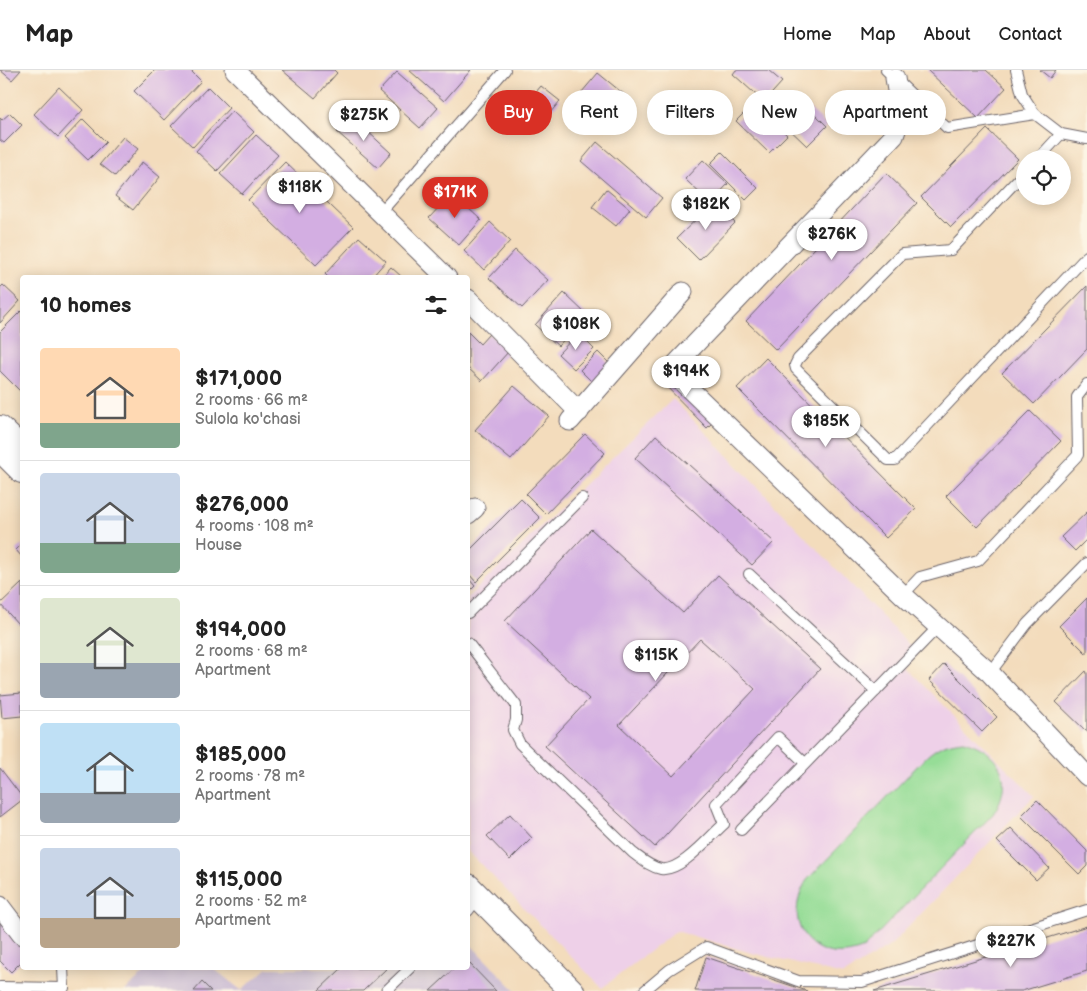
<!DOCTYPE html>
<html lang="en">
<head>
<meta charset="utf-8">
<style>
  :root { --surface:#fff; --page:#f2f2f2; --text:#222; --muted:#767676; --line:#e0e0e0; --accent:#d93025 }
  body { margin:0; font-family:"Balsamiq Sans",sans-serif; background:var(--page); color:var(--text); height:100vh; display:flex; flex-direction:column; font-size:19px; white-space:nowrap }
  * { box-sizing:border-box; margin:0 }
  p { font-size:16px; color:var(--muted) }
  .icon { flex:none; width:28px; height:28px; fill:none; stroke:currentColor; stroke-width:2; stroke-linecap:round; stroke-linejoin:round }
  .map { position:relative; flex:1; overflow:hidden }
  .details { position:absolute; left:20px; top:205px; width:450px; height:695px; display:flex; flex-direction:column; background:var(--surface); border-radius:5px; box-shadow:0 2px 12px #0003 }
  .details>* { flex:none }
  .hud { position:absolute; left:485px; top:20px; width:475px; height:45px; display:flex; gap:10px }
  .fabs { position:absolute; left:1016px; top:80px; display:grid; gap:10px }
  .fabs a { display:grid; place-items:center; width:55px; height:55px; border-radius:50%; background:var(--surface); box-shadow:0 2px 12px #0003; font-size:25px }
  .price { position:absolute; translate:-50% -42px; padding:0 11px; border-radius:18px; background:#fff; color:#222; font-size:16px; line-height:32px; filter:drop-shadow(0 1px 2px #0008) }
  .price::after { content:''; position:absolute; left:50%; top:30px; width:15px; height:11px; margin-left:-8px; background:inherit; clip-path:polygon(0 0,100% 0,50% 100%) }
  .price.selected { background:var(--accent); color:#fff }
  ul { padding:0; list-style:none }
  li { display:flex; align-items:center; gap:15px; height:125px; padding:0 20px }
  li+li { border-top:1px solid var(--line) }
  li span { display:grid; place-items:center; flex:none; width:140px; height:100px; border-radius:5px; color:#555 }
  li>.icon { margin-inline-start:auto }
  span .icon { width:60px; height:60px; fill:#fffc; stroke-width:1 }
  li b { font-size:21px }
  h2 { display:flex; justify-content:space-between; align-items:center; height:60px; padding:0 20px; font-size:21px }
  .pill { padding:0 18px; border-radius:22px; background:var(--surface); box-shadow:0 2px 12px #0003; font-size:18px; line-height:45px }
  .pill.selected { background:var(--accent); color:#fff }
  header { display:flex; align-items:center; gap:30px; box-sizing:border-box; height:70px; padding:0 25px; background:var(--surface); border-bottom:1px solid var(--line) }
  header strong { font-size:24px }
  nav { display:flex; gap:28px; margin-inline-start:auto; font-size:18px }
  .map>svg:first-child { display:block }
</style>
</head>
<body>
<header>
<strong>Map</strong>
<nav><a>Home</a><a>Map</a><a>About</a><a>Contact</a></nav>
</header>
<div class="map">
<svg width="1087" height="921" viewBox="0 0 1087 921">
  <rect width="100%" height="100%" fill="#fcf5e5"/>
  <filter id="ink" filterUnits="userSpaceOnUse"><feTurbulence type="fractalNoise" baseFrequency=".02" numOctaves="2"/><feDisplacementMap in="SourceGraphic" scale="10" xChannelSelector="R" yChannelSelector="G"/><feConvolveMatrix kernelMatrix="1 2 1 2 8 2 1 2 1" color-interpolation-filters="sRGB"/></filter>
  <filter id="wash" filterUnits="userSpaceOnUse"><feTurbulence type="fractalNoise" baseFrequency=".0096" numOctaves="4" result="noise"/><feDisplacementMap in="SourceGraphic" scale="20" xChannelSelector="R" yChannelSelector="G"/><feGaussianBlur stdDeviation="1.12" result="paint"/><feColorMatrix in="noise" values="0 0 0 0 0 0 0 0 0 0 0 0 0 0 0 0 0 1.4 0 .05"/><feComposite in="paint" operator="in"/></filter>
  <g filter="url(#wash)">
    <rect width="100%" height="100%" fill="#f3dcbc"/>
    <!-- built -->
    <polygon fill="#eed0e8" points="673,329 915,581 908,599 1034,726 891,875 843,905 752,883 676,861 602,918 468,781 468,527"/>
    <!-- industrial -->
    <polygon fill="#ccbed4" points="468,872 516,921 125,921 150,898 213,898 241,920 268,898 468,898"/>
    <!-- green -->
    <path fill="#96dd97" stroke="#5c8069" d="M963,671c38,10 52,40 30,73l-129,134c-49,21 -85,-23 -57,-68l119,-123c12,-11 21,-14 37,-16z"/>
    <g id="blocks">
      <!-- building -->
      <g fill="#d3aee2" fill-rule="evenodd">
        <polygon points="0,0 21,0 12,10"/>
        <polygon points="155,0 190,0 201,11 164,50 134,21"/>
        <polygon points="282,0 334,0 337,3 315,28"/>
        <polygon points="409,0 471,0 444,31"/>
        <polygon points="736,0 768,0 782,12 764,32 733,4"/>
        <polygon points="927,0 986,0 1006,18 978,48"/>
        <polygon points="1040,0 1056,0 1050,8"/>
        <polygon points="397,2 438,38 420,58 379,21"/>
        <polygon points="598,3 631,30 609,56 576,29"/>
        <polygon points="541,16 560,31 539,56 520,41"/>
        <polygon points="59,17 83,40 58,67 34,44"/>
        <polygon points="208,17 229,38 193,77 171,56"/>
        <polygon points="803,32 827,56 807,76 783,53"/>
        <polygon points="754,33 787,65 769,83 736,51"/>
        <polygon points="232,41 254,62 217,101 196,81"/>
        <polygon points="10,43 22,55 4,73 0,70 0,48 2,50"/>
        <polygon points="351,46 391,83 378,98 337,62"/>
        <polygon points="83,49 106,72 88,90 65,68"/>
        <polygon points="987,59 1018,89 951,157 921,127"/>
        <polygon points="256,65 278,85 242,124 220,104"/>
        <polygon points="123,67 138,79 115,106 100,94"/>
        <polygon points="597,72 662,128 646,147 581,91"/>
        <polygon points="722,82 758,118 746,130 710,94"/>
        <polygon points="703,90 728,114 710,133 685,109"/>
        <polygon points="142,92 160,107 133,140 115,126"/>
        <polygon points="285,92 353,157 316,195 248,130"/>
        <polygon points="886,103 917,133 776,280 746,251"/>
        <polygon points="606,119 630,139 616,156 592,137"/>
        <polygon points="452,123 481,150 459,175 429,148"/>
        <polygon points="714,132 735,153 699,190 677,168"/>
        <polygon points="490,152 510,171 484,200 464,181"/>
        <polygon points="359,167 386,191 371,208 329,208 325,204"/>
        <polygon points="515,180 548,210 522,238 489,208"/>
        <polygon points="391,197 403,208 381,208"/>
        <polygon points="3,215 20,231 0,253 0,218"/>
        <polygon points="1087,216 1087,279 1034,334 1002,303"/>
        <polygon points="564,223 587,245 558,276 535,255"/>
        <polygon points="21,241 22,242 22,323 0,301 0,262"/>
        <polygon points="468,262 480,274 489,264 509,281 482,311 468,298"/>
        <polygon points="578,263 594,279 574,299 558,284"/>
        <polygon points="598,282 611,295 593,313 580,300"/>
        <polygon points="766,288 916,439 886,468 737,318"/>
        <polygon points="666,298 716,349 707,358 657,307"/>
        <polygon points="514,316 549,346 511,390 475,360"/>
        <polygon points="1030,341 1061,371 977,457 946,426"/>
        <polygon points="585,364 605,383 546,444 526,424"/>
        <polygon points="656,365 774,472 752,495 635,388"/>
        <polygon points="521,429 540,448 476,512 468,503 468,482"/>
        <polygon points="1087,442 1087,469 1075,481 1061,467"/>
        <path d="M591,459l92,84 35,-38 102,94 -165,178 -110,-101 44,-47 -84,-78zM700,569l55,50 -82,87 -54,-51z"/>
        <polygon points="22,474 22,487 16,480"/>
        <polygon points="468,508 475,516 468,523"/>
        <polygon points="22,513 22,552 19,555 0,534"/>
        <polygon points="1087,528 1087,584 1059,556"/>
        <polygon points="944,594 997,647 982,662 929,610"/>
        <polygon points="1086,601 1087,603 1087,662 1056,632"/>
        <polygon points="22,623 22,646 2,648 0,625"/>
        <polygon points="0,698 22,727 22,730 0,747"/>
        <polygon points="1037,730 1087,781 1087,796 1079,804 1021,746"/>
        <polygon points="510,744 532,768 510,790 487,766"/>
        <polygon points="1011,758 1049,798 1036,810 997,771"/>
        <polygon points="0,851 22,869 22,891 11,902 0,891"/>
        <polygon points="1087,856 1087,901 1022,921 874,921"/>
        <polygon points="706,887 807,921 695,921"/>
        <polygon points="468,892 496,921 430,921 455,898 468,898"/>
        <polygon points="342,898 387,898 363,921 318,921"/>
        <polygon points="202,912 211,921 194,921"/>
      </g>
    </g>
  </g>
  <g filter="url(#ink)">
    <use href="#blocks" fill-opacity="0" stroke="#6b6368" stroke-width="1"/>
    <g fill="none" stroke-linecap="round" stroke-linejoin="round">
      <defs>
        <g id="service">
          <polyline points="886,0 947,58 1035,44 1061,64 1087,69"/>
          <polyline points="1016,0 1022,24 1035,44"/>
          <polyline points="1038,89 1061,64"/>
          <polyline points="1025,102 951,180 902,184 798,289 795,295 796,299 888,390 895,390 1087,186"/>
          <polyline points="381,142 505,0"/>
          <polyline points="749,504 876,621"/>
          <polyline points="903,525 920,507 978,491 1078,385 1077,327 1087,314"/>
          <polyline points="468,543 582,428"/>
          <path d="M468,573l48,62v15l-3,10 7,14 113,109c8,6 17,14 28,16 20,3 48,-32 63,-45l-8,-20 62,-67 27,26"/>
          <polyline points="990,603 1027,554 1087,493"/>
          <polyline points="741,760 938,557"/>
          <polyline points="468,841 471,837"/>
          <polyline points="0,917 64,918 63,898"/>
          <polyline points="386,921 410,898"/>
          <polyline points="644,921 669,900 706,877 798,911 862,912 1087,840"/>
        </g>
        <g id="minor">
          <polyline points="235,0 447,208"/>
          <polyline points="895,8 901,45 894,66 676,294 674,302 677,307 903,525 990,603 1087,706"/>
          <polyline points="468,229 579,342"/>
          <polyline points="570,351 683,222"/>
          <polyline points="468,444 475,438"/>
          <polyline points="0,836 22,865"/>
        </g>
        <g id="tertiary">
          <polyline points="0,358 22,379"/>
          <polyline points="0,379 22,401"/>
          <polyline points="468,816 572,921"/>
        </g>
      </defs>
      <!-- service casing -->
      <use href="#service" stroke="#6b6368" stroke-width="12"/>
      <!-- minor casing -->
      <use href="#minor" stroke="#6b6368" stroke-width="21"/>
      <!-- tertiary casing -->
      <use href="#tertiary" stroke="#6b6368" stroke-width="26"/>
      <!-- service -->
      <use href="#service" stroke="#fff" stroke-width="10"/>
      <!-- minor -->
      <use href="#minor" stroke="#fff" stroke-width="19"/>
      <!-- tertiary -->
      <use href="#tertiary" stroke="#fff" stroke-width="24"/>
    </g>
  </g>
</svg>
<div class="fabs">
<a><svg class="icon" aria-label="locate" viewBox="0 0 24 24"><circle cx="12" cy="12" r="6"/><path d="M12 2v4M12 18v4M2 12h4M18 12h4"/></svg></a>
</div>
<b class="price" style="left:364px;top:72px">$275K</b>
<b class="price" style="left:300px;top:144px">$118K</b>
<b class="price selected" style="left:455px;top:149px">$171K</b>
<b class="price" style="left:706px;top:161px">$182K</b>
<b class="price" style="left:832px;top:191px">$276K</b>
<b class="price" style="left:576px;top:281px">$108K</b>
<b class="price" style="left:686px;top:328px">$194K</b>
<b class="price" style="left:826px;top:378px">$185K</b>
<b class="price" style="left:656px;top:612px">$115K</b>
<b class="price" style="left:1011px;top:898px">$227K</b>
<div class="hud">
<a class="pill selected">Buy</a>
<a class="pill">Rent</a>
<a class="pill">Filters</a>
<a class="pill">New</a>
<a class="pill">Apartment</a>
</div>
<section class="details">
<h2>10 homes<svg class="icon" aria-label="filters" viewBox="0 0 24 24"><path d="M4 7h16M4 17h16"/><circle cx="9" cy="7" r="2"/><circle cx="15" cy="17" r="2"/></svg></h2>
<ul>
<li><span style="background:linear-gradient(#ffd9b3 75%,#7fa58c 0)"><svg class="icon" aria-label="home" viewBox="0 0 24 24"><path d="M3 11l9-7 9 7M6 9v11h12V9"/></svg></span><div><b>$171,000</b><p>2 rooms · 66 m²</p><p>Sulola ko'chasi</p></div></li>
<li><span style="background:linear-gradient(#c9d6e8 70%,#7fa58c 0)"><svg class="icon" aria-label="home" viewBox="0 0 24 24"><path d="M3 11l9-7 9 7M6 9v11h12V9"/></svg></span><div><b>$276,000</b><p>4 rooms · 108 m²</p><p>House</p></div></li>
<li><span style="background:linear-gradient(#dfe7d0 65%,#9aa5b1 0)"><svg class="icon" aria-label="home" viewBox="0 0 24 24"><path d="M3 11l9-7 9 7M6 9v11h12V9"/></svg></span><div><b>$194,000</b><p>2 rooms · 68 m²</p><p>Apartment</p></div></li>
<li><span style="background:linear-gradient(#bfe0f5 70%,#9aa5b1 0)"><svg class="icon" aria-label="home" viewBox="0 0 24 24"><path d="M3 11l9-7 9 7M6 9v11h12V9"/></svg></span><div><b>$185,000</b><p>2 rooms · 78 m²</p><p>Apartment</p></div></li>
<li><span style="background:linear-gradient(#c9d6e8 70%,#b9a48a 0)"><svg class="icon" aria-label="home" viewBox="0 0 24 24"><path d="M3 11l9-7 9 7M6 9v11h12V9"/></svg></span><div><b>$115,000</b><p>2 rooms · 52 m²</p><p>Apartment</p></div></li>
</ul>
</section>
</div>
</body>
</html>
